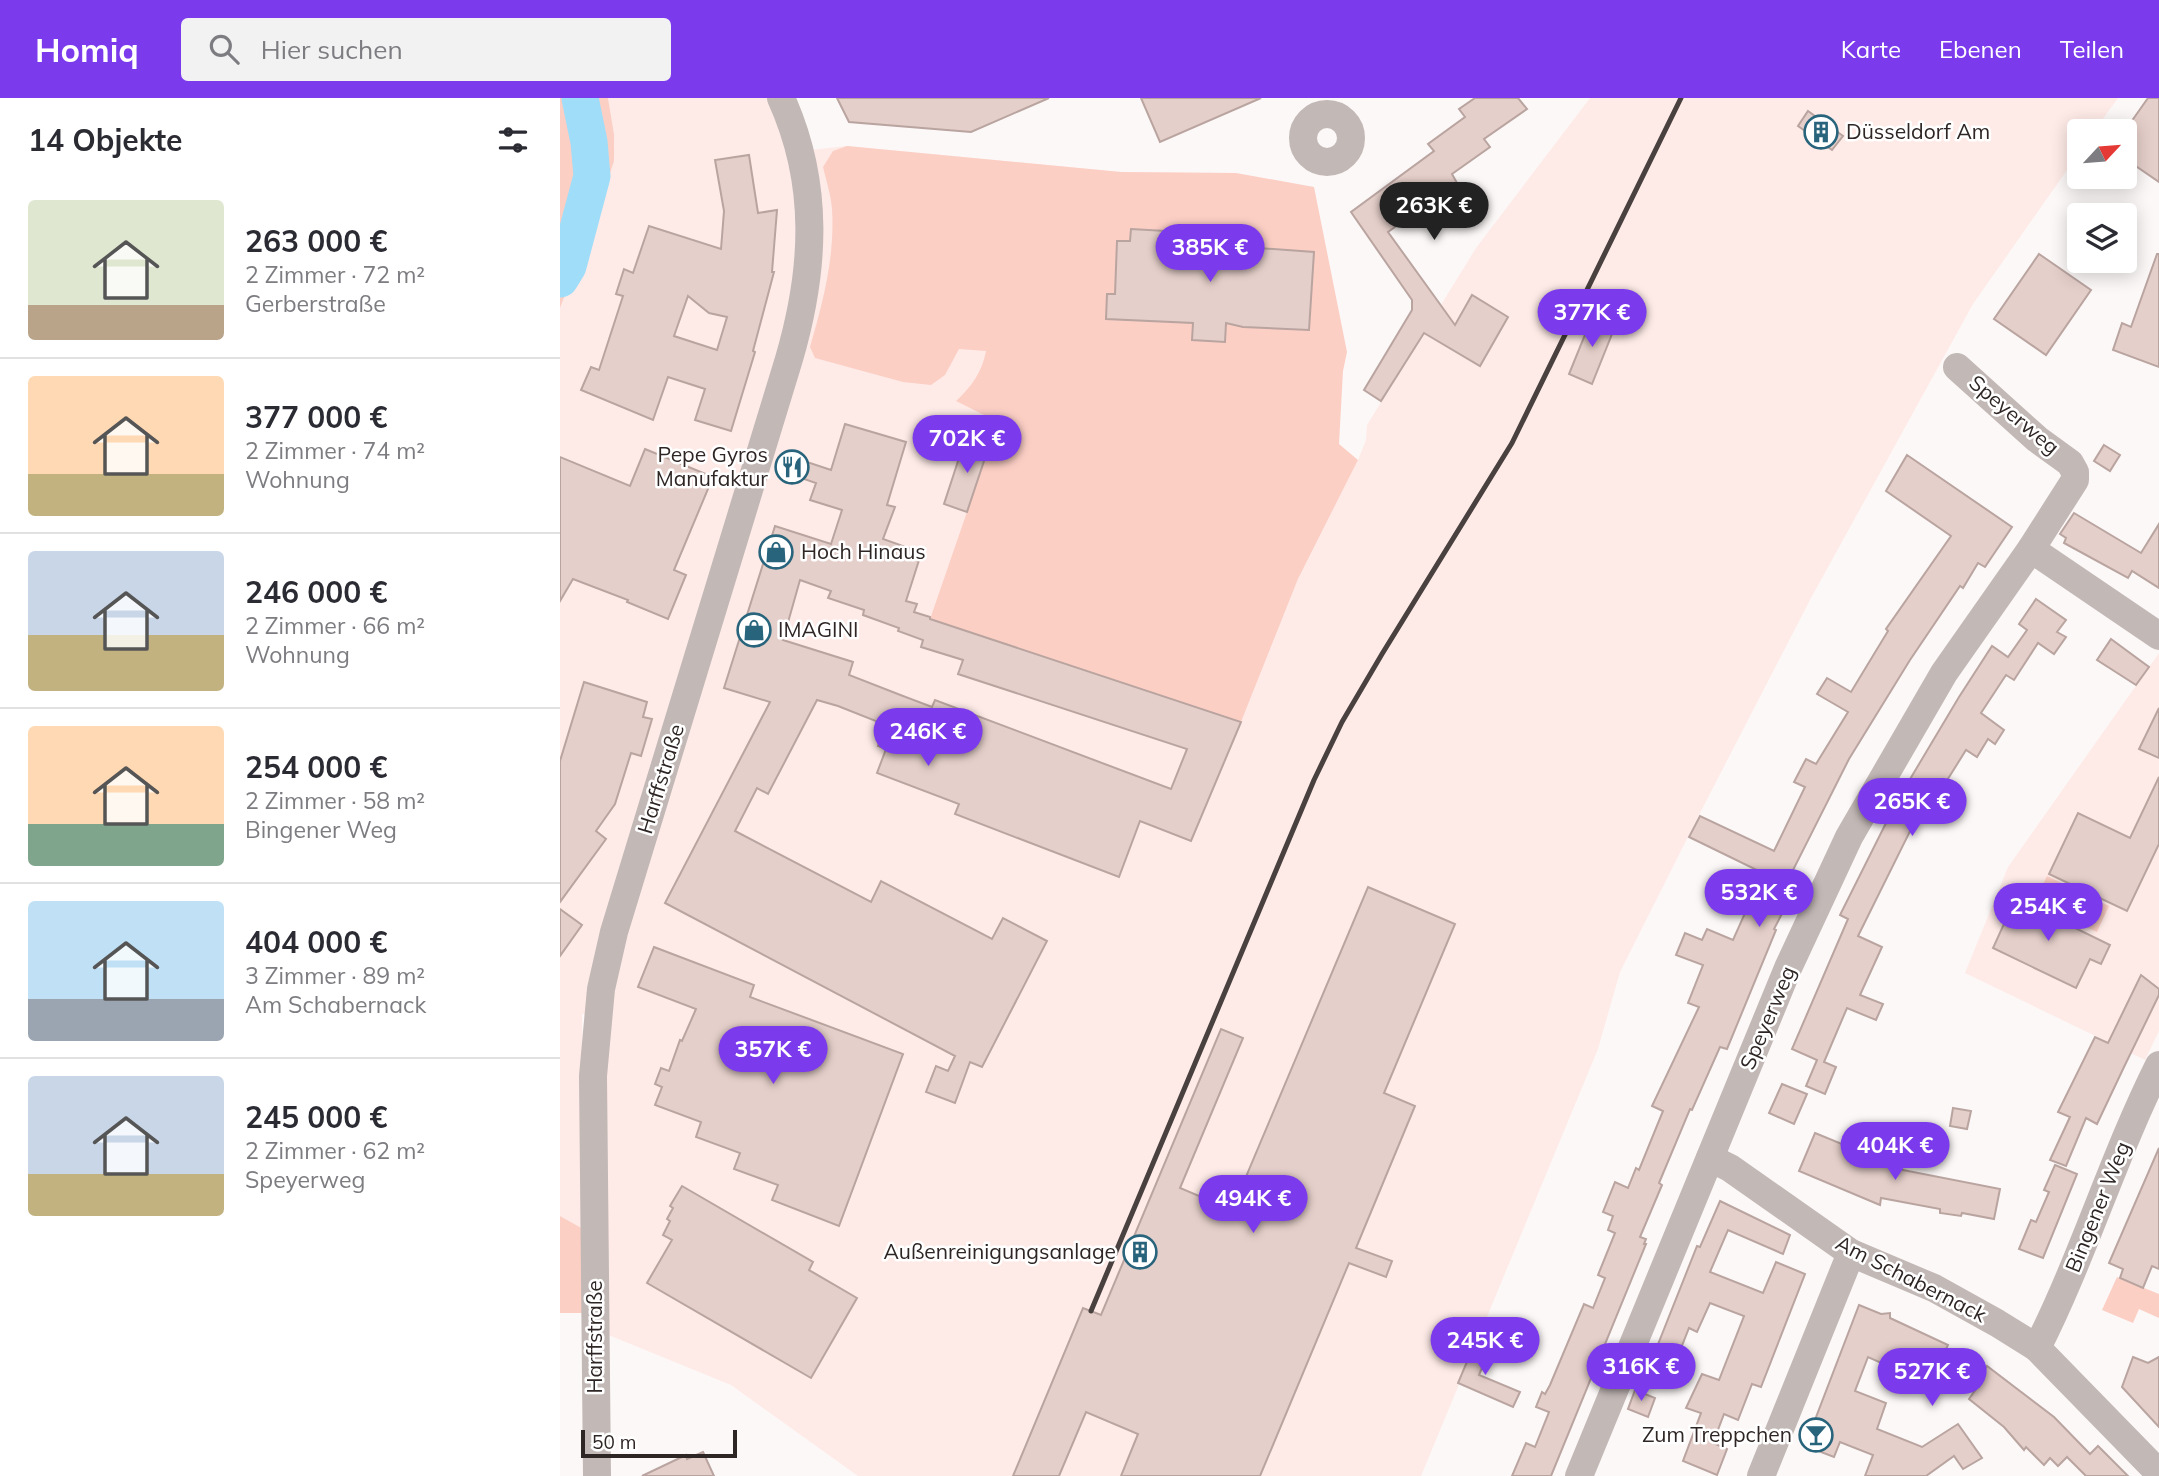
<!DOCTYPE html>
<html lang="de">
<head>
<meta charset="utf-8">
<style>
  :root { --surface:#fff; --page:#f2f2f3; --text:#2b2b33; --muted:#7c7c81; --line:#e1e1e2; --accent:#7c3aed }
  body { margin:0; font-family:Mulish,sans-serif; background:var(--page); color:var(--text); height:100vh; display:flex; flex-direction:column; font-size:26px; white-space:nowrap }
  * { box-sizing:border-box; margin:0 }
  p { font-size:23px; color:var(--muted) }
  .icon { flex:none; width:38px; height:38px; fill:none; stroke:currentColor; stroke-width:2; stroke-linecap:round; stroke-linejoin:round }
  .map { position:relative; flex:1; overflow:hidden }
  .panel { display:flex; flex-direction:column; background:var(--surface); width:560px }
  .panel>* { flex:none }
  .needle { width:46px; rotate:64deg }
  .controls { position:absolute; left:1507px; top:21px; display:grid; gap:14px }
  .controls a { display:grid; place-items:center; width:70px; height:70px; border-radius:7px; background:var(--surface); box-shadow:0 4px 18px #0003; font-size:35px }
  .scale { position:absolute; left:21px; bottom:18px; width:156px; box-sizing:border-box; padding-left:7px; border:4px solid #2e2624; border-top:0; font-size:19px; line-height:24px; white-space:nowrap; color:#2e2624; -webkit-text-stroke:5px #fff; paint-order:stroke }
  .price { position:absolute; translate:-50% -60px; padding:0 16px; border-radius:24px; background:var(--accent); color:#fff; font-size:23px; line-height:46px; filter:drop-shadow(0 2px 4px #0008) }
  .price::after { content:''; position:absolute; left:50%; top:42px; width:21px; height:16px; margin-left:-10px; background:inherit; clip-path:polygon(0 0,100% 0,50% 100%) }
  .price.active { background:#222; color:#fff }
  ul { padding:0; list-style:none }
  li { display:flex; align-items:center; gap:21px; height:175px; padding:0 28px }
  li+li { border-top:2px solid var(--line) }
  li span { display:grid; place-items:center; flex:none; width:196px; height:140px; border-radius:7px; color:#555 }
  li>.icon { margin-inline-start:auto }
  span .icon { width:84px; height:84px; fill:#fffc; stroke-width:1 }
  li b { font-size:30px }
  h2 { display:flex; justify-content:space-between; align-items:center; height:84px; padding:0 28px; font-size:30px }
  header { display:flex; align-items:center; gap:42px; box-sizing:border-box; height:98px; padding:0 35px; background:var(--accent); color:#fff }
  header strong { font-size:33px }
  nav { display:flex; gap:38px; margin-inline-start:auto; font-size:24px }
  .search { width:490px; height:63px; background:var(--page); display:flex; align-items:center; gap:18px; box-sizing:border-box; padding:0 24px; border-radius:7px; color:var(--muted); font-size:26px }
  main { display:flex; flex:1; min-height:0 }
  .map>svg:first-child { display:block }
</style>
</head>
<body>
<header>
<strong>Homiq</strong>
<div class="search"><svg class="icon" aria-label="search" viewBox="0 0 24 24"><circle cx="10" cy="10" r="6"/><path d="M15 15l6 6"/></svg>Hier suchen</div>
<nav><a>Karte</a><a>Ebenen</a><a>Teilen</a></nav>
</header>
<main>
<section class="panel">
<h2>14 Objekte<svg class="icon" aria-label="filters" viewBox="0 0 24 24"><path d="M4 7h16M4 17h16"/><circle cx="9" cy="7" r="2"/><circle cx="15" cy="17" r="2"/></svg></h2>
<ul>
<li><span style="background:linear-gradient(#dfe7d0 75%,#b9a48a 0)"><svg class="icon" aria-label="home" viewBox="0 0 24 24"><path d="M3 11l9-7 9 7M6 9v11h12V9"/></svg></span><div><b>263 000 €</b><p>2 Zimmer · 72 m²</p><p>Gerberstraße</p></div></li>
<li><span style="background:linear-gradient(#ffd9b3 70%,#c2b280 0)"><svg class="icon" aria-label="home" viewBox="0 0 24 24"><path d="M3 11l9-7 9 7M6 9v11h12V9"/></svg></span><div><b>377 000 €</b><p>2 Zimmer · 74 m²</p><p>Wohnung</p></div></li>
<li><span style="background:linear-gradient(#c9d6e8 60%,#c2b280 0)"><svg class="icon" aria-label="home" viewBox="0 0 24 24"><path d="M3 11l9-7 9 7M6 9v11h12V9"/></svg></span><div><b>246 000 €</b><p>2 Zimmer · 66 m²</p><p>Wohnung</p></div></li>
<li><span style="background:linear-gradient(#ffd9b3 70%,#7fa58c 0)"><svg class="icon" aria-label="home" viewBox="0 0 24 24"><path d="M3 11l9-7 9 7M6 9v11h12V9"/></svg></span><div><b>254 000 €</b><p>2 Zimmer · 58 m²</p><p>Bingener Weg</p></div></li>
<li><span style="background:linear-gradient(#bfe0f5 70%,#9aa5b1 0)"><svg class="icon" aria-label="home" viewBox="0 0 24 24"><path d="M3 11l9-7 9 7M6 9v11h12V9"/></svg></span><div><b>404 000 €</b><p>3 Zimmer · 89 m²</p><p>Am Schabernack</p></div></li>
<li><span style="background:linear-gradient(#c9d6e8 70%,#c2b280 0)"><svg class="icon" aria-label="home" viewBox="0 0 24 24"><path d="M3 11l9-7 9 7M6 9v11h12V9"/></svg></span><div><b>245 000 €</b><p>2 Zimmer · 62 m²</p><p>Speyerweg</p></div></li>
</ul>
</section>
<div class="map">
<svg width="1599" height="1378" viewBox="0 0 1599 1378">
  <rect width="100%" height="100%" fill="#fcf8f7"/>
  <!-- built -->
  <g fill="#feebe7">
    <polygon points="48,0 210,0 242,106 236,266 250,52 287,48 561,74 676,75 437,328 370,521 681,624 738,481 798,362 806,342 807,327 916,150 1030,0 1558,0 1534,33 1519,33 1519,55 1413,206 1251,500 1139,717 1060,874 1038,951 861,1378 298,1378 171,1287 46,1236 42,930 22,915 25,1132 0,1118 0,210 38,112 54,36"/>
    <polygon points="1599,555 1599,933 1585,962 1405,875 1448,769"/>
  </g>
  <!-- green -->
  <g fill="#fccfc5">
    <polygon points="0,0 48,0 54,36 54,63 38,112 0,210"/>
    <path d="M287,48l274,26 115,1 78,14 33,165 -4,19 -4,73 19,16 -60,119 -57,143 -311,-103 68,-197 -42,-21c16,-15 26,-29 30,-50l-27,-2 -14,26 -14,10 -28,-3 -88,-24 -5,-11c13,-45 25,-90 22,-138 -1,-14 -6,-29 -9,-42l10,-16z"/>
    <polygon points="1487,778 1549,808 1537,834 1474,805"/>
    <polygon points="0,1118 25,1132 25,1215 0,1215"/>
    <polygon points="1557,1179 1599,1196 1599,1220 1579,1211 1573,1225 1542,1212"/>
  </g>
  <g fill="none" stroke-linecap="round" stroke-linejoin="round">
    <!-- river -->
    <polyline stroke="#a0ddf8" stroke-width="37" points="0,181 8,168 32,78 29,44 20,0"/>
  </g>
  <!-- building -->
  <g fill="#e5cfca" stroke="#b9a4a0" stroke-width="2" fill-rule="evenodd">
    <polygon points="277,0 489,0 411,34 289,24"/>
    <polygon points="581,0 701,0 600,44"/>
    <polygon points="915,0 958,0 967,11 924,41 930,49 892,76 897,85 828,134 895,227 912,197 948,219 920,268 864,235 821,303 804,292 852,212 852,202 791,114 874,53 868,46 905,19 899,11"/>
    <polygon points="1588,0 1599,0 1599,84 1564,60 1564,34"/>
    <polygon points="1248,13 1283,38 1272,52 1238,28"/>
    <path d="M189,57l9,58 19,-3 -5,62h2l-21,79 2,1 -24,79 -36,-11 10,-31 -37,-12 -15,43 -72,-30 10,-23 8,3 24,-74 -7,-2 8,-25 9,4 16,-47 72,23 3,-38 -9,-51zM128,198l21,17 18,4 -10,33 -43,-14z"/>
    <polygon points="571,131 657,136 656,147 754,154 749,232 683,229 666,225 665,244 632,242 633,225 546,221 547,196 555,196 557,143 570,143"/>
    <polygon points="1479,156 1531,192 1486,257 1434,221"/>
    <polygon points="1597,156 1599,156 1599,269 1553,252 1562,225 1571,229"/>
    <polygon points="1033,217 1056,226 1032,286 1009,276"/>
    <path d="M285,326l61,18 -19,63 8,2 -12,32 34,12 -2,4 5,2 -14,44 11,3 -3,8 16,5v2l311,103 -50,119 -51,-20 -21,56 -164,-63 4,-10 -82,-31 9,-24 -8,-3 8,-21 -48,-19 -21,-6 -49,94 -11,-6 -22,43 136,71 10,-21 111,58 11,-21 44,23 -65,126 -12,-5 -15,41 -29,-11 10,-26 12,5 7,-15 -290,-153 105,-201 -46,-14 51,-162 56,18 11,-34 -32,-10 6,-17 -29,-10 5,-16 39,13zM240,482l31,11 -3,7 36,12 -1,5 36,13 -1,3 25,9 -2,7 42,13 -5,14 229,75 -16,40 -236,-89 -3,7 -29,-11 -54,-21 4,-13 -70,-22z"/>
    <polygon points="416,340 430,345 407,414 384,406 401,354"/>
    <polygon points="1544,347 1560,357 1550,373 1534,363"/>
    <polygon points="85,351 153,379 114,472 126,477 108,521 67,504 68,502 13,481 0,503 0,359 70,388"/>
    <polygon points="1347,357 1452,429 1425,469 1418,465 1403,490 1400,488 1350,562 1289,661 1231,776 1240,781 1214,831 1216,832 1167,951 1160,949 1132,1012 1130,1011 1099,1085 1102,1087 1080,1139 1086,1141 1084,1146 1086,1146 991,1378 952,1378 966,1345 975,1349 989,1314 976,1309 982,1294 985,1296 990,1287 1024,1206 1033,1210 1045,1180 1038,1177 1055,1135 1048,1132 1053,1118 1043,1114 1055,1084 1068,1090 1076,1070 1079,1072 1103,1013 1092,1008 1139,909 1128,905 1143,867 1116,857 1125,835 1142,842 1147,831 1173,842 1203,775 1129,739 1140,718 1214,753 1245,689 1234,684 1246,661 1256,666 1288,614 1257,596 1267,580 1291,594 1328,533 1326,531 1391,438 1326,393"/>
    <polygon points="1514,415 1581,455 1599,426 1599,490 1572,473 1568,480 1504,445 1506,440 1500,436"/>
    <polygon points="1476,501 1506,522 1497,534 1506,539 1494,556 1478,545 1454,582 1446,577 1421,615 1444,632 1435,646 1428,641 1417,659 1406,652 1386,684 1397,691 1378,725 1359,715 1298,838 1322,849 1300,897 1323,906 1316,922 1287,910 1264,964 1276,969 1265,996 1246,988 1257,962 1232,951 1288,821 1280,817 1337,703 1399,599 1432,548 1448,559 1467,532 1459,526"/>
    <polygon points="1551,541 1589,569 1576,587 1537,562"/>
    <polygon points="24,584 87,604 83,619 92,621 81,658 71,655 55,706 36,733 46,741 0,804 0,663"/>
    <polygon points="1599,610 1599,660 1579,651"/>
    <polygon points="1599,679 1599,746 1567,813 1489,776 1518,715 1570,740"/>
    <polygon points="808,789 895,826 824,995 855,1008 796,1150 832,1163 826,1179 789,1165 700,1378 561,1378 578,1336 526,1314 499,1378 453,1378 523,1210 541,1217 661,931 683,940 620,1090 672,1112"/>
    <polygon points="1452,799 1550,847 1541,866 1530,861 1516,890 1433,850 1449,815 1445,813"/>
    <polygon points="0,811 22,827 0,858"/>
    <polygon points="94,849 194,887 190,899 343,956 279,1128 212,1102 218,1087 174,1071 180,1055 136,1039 141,1024 95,1007 102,989 95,986 101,970 109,973 120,942 122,943 136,911 78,889"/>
    <polygon points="1581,877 1599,891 1599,897 1564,969 1537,1026 1526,1020 1506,1068 1490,1062 1510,1019 1498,1014 1535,939 1548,945"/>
    <polygon points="1222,986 1247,996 1234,1026 1209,1015"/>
    <polygon points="1393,1010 1411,1013 1407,1031 1390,1028"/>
    <polygon points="1255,1035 1304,1055 1302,1064 1440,1091 1434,1121 1402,1115 1401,1118 1380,1115 1380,1111 1321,1100 1320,1107 1239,1073"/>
    <polygon points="1599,1050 1599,1171 1592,1168 1583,1190 1560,1180 1563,1171 1549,1165"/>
    <polygon points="1495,1067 1517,1076 1483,1160 1459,1151 1471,1122 1476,1124 1489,1094 1484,1092"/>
    <polygon points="122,1088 253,1164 249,1172 297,1200 251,1280 87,1185 112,1142 103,1137 110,1123 107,1121 113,1110 110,1108"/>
    <polygon points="1160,1103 1230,1137 1223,1156 1168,1132 1150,1174 1203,1195 1216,1164 1245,1176 1201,1289 1192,1286 1178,1322 1164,1316 1153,1345 1167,1351 1157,1377 1123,1363 1141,1315 1126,1310 1142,1276 1159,1282 1184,1218 1150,1205 1137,1234 1129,1230 1112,1273 1091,1264 1137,1148 1140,1149"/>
    <polygon points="1299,1207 1321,1216 1330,1215 1330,1220 1388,1247 1385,1253 1423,1274 1427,1268 1494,1319 1530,1356 1538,1348 1568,1378 1526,1378 1507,1359 1498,1368 1490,1360 1484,1367 1466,1349 1464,1352 1444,1329 1409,1301 1416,1291 1376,1270 1374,1274 1345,1251 1369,1286 1308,1259 1295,1293 1326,1305 1317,1331 1362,1349 1398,1326 1422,1360 1403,1371 1394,1358 1366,1378 1305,1378 1313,1357 1280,1344 1274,1359 1245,1348"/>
    <polygon points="917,1240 932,1246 919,1277 960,1294 953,1309 898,1285"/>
    <polygon points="1573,1259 1588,1265 1599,1259 1599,1329 1562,1289"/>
    <polygon points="1075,1292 1095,1300 1088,1319 1068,1311"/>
    <polygon points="143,1354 154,1378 82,1378 126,1357 127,1361"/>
  </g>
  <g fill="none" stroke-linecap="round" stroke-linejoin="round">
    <!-- minor -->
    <g stroke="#c2b8b6" stroke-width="28">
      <circle cx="767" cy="40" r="24"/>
      <polyline points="1471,451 1599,538"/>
      <polyline points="1150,1060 1170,1070 1291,1155 1374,1190 1437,1225 1477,1250 1599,1375"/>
      <path d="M1477,1250c46,-91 76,-191 122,-283"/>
      <path d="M37,1378l-4,-400 8,-87 13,-57 175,-573c26,-89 31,-175 -8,-261"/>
      <polyline points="1019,1378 1228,870 1289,739 1384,575 1471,451 1515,382 1515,374 1510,365 1477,341 1397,269"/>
      <polyline points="1201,1378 1291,1155"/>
    </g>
    <!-- rail -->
    <polyline stroke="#49413f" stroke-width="5" points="531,1213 754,682 782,624 822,556 952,345 1121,0"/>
  </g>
  <!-- icons -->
  <defs>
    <symbol id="building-ring" viewBox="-11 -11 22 22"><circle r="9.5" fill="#fff" stroke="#28647c" stroke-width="1.5"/><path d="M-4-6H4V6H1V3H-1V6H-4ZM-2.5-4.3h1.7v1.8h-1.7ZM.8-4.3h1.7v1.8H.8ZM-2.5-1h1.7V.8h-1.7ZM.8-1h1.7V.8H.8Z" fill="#28647c"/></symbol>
    <symbol id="restaurant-ring" viewBox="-11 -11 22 22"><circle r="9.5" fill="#fff" stroke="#28647c" stroke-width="1.5"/><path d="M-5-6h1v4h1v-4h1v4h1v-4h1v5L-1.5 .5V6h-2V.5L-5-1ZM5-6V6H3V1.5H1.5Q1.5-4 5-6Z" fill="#28647c"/></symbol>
    <symbol id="shop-ring" viewBox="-11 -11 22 22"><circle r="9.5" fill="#fff" stroke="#28647c" stroke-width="1.5"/><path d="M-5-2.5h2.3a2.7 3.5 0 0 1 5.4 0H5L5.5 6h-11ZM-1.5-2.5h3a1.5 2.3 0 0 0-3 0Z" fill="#28647c"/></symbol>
    <symbol id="bar-ring" viewBox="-11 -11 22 22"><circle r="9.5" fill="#fff" stroke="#28647c" stroke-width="1.5"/><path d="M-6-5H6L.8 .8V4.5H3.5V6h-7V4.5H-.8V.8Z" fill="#28647c"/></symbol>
  </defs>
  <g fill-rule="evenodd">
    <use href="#building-ring" x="1242" y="15" width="38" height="38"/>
    <use href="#restaurant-ring" x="213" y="350" width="38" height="38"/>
    <use href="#shop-ring" x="197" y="435" width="38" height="38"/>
    <use href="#shop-ring" x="175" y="513" width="38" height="38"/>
    <use href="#building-ring" x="561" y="1135" width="38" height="38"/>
    <use href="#bar-ring" x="1237" y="1318" width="38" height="38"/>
  </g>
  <g text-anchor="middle" stroke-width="5" stroke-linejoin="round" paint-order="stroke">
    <!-- poi labels -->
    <g font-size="21" fill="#2e2624" stroke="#fff" text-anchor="start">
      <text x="1286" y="41">Düsseldorf Am</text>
      <text x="208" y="364" text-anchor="end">Pepe Gyros<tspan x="208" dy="24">Manufaktur</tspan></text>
      <text x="241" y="461">Hoch Hinaus</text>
      <text x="218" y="539">IMAGINI</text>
      <text x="556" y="1161" text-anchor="end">Außenreinigungsanlage</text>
      <text x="1232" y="1344" text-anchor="end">Zum Treppchen</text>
    </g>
    <!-- street labels -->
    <g font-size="21" fill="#2e2624" stroke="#fff">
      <text transform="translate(1454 317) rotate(40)" y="7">Speyerweg</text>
      <text transform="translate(101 681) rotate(-73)" y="7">Harffstraße</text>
      <text transform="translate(1208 920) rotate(-67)" y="7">Speyerweg</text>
      <text transform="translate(1538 1109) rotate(-68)" y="7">Bingener Weg</text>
      <text transform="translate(1351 1181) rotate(27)" y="7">Am Schabernack</text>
      <text transform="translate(35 1239) rotate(-90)" y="7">Harffstraße</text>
    </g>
  </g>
</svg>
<div class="controls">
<a><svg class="needle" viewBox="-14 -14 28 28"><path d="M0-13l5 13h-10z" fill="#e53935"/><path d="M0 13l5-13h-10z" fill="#7c7c81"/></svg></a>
<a><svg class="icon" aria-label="layers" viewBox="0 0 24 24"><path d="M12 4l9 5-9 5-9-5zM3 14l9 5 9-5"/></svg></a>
</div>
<div class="scale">50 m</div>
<b class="price active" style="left:874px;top:144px">263K €</b>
<b class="price" style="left:650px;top:186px">385K €</b>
<b class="price" style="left:1032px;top:251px">377K €</b>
<b class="price" style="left:407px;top:377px">702K €</b>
<b class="price" style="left:368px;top:670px">246K €</b>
<b class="price" style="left:1352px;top:740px">265K €</b>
<b class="price" style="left:1199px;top:831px">532K €</b>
<b class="price" style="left:1488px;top:845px">254K €</b>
<b class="price" style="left:213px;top:988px">357K €</b>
<b class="price" style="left:1335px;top:1084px">404K €</b>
<b class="price" style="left:693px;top:1137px">494K €</b>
<b class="price" style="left:925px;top:1279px">245K €</b>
<b class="price" style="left:1081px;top:1305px">316K €</b>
<b class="price" style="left:1372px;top:1310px">527K €</b>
</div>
</main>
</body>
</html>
